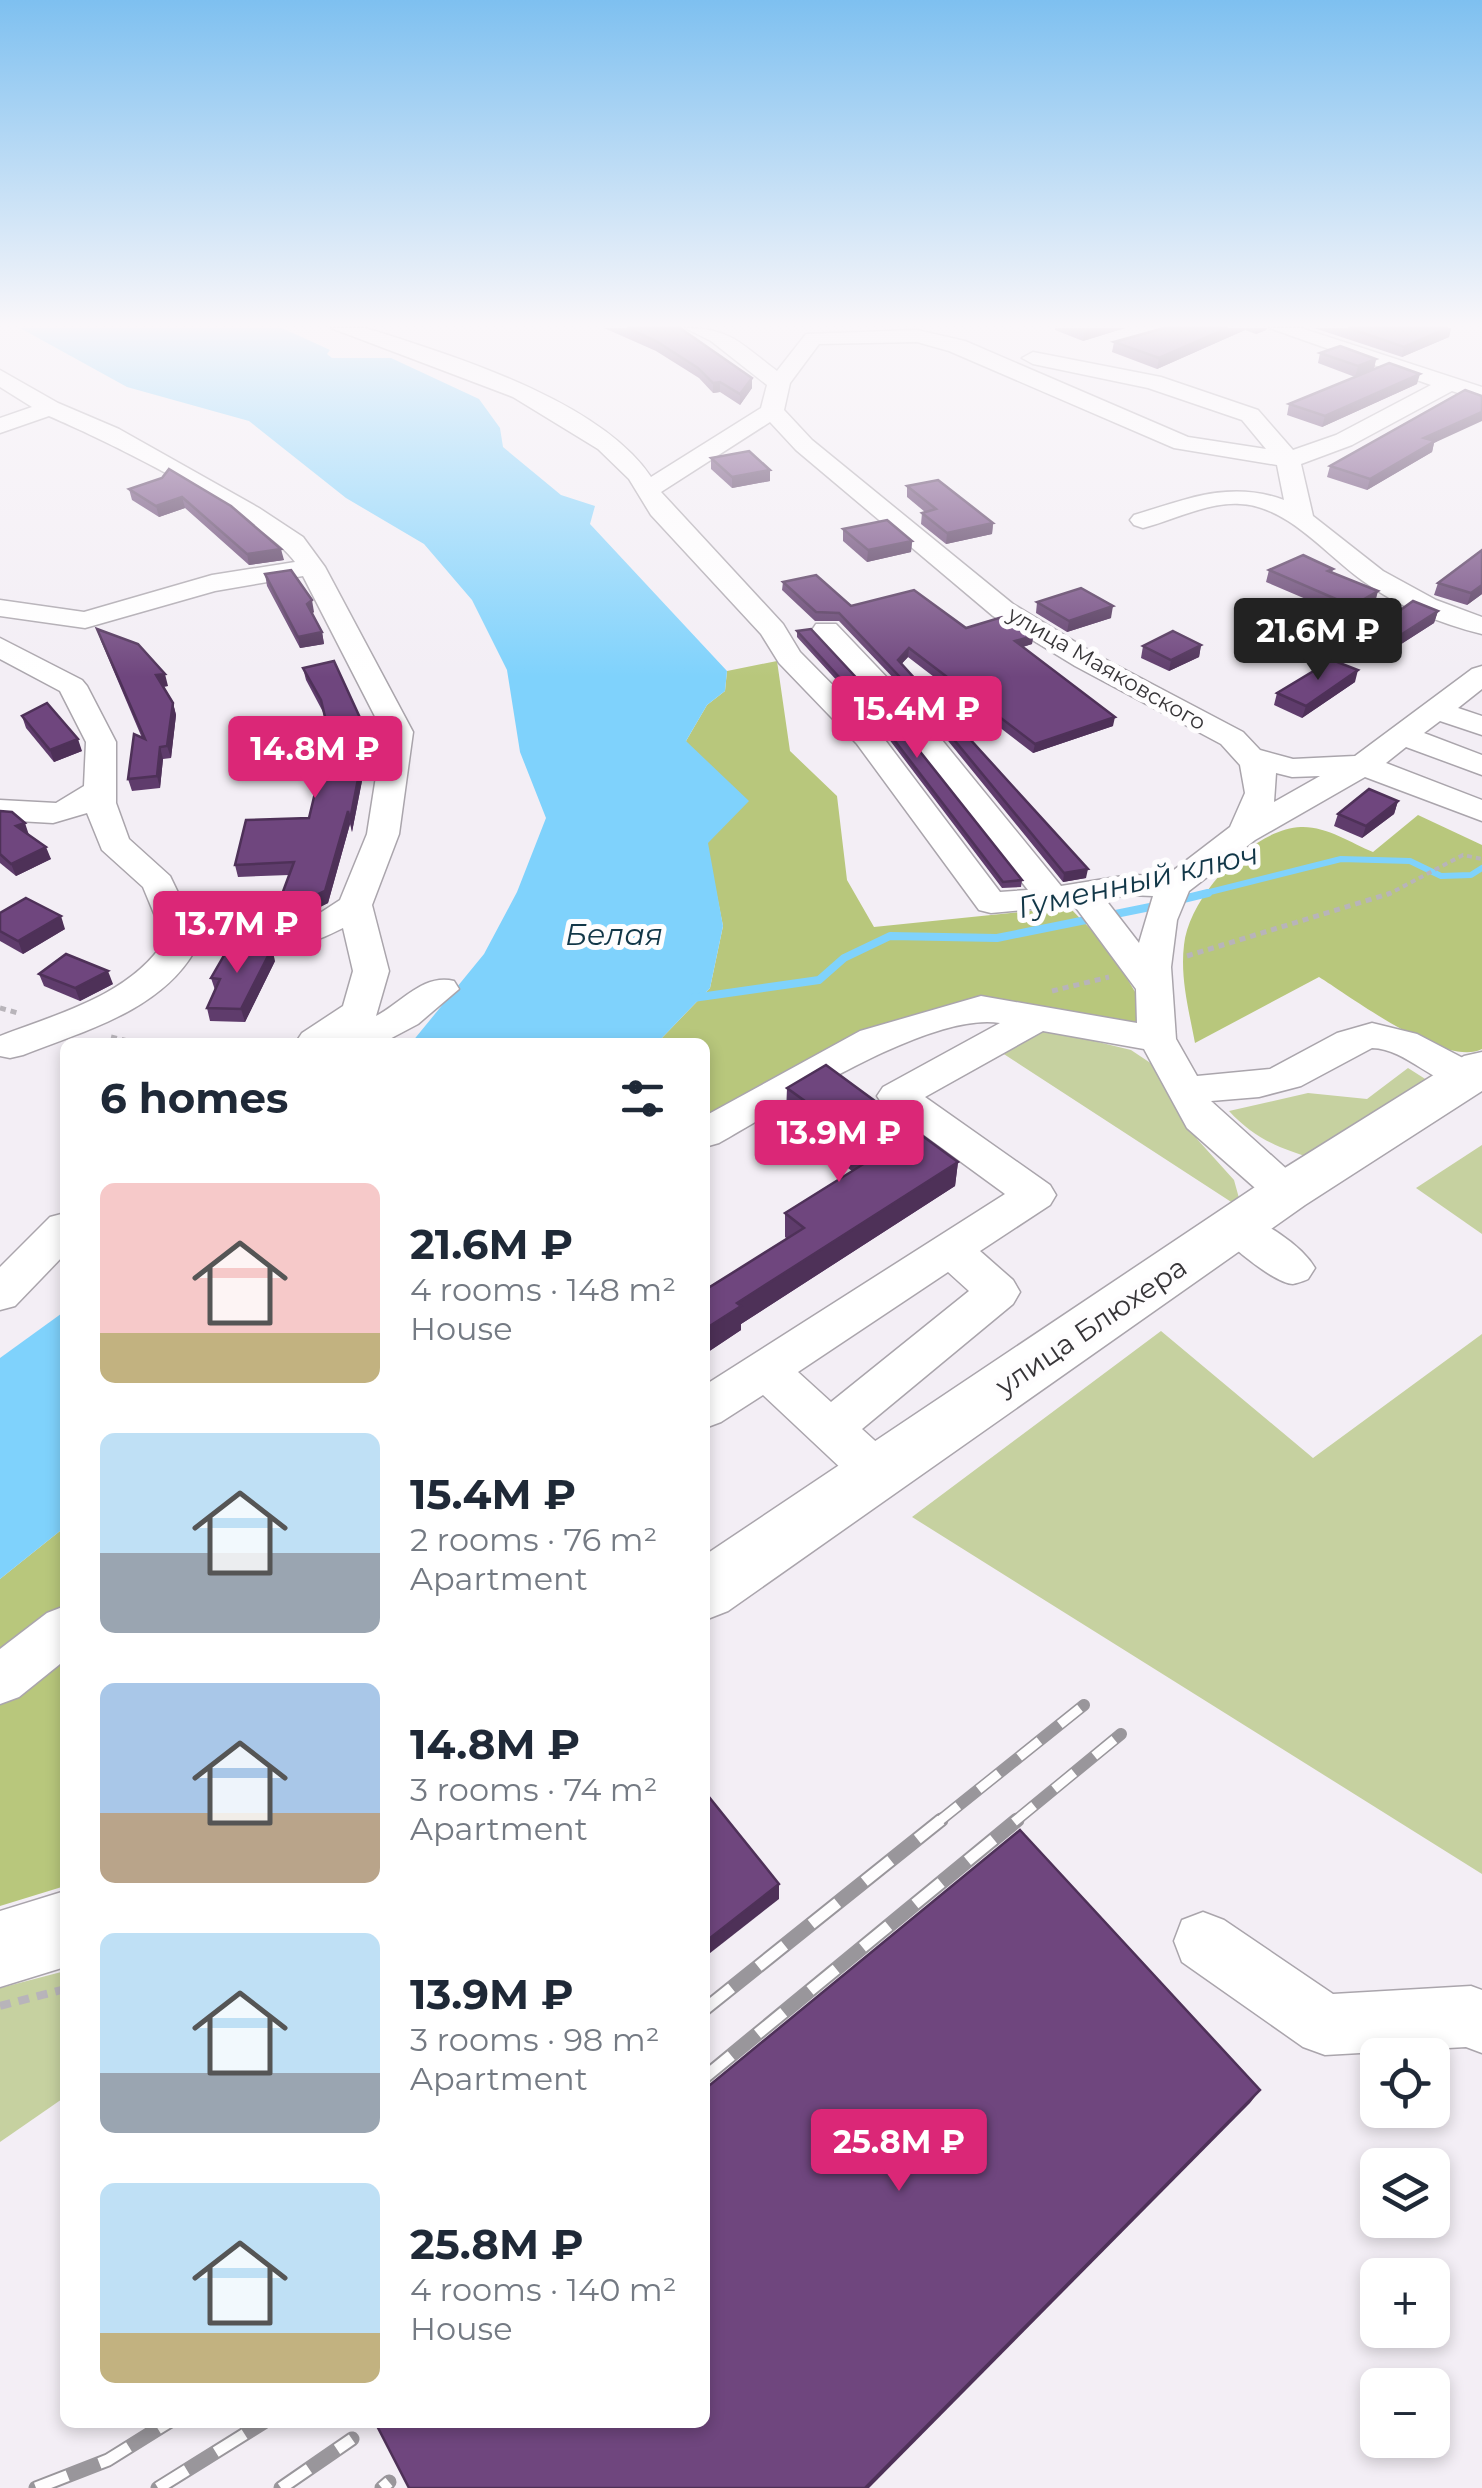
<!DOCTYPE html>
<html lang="en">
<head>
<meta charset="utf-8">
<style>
  :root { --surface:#fff; --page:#f6f6f7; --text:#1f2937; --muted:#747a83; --accent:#db2777 }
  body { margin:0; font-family:Montserrat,sans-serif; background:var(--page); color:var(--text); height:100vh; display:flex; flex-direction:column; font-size:38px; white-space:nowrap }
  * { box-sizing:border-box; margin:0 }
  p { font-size:32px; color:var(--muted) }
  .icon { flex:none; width:55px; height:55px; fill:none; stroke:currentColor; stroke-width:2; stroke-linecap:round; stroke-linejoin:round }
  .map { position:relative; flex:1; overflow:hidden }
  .drawer { position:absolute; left:60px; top:1038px; width:650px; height:1390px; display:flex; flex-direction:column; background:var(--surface); border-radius:15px; box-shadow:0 5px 15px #0003 }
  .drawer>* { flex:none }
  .tools { position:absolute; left:1360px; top:2038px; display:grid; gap:20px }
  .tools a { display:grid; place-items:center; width:90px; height:90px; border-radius:15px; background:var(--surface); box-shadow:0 5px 15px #0003; font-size:50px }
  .price { position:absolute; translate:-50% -85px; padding:0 22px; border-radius:10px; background:var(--accent); color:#fff; font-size:32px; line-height:65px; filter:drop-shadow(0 2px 5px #0008) }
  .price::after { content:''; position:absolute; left:50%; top:60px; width:30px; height:22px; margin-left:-15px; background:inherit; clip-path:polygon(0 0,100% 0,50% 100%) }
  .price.selected { background:#222; color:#fff }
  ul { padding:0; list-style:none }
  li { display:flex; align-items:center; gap:30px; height:250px; padding:0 40px }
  li span { display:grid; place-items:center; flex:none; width:280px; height:200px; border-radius:15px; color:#555 }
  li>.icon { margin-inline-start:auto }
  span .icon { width:120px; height:120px; fill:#fffc; stroke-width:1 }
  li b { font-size:42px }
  h2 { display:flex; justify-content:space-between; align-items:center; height:120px; padding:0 40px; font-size:42px }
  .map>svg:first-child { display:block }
</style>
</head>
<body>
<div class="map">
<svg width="1482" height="2488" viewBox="0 0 1482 2488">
  <rect width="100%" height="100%" fill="#f3eef5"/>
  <!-- green -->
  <g fill="#c6d1a0">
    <polygon points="1011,1028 1061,1033 1131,1050 1161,1070 1177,1092 1197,1139 1234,1180 1242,1209 976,1036"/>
    <path d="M1408,1068l22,14 -116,77c-36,-11 -60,-21 -85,-48l79,-18 59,6z"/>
    <polygon points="1482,1145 1482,1234 1416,1188"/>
    <polygon points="1161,1331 1313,1458 1482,1334 1482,1874 912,1517"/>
    <polygon points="65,1971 65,2097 0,2142 0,1988"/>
  </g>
  <!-- forest -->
  <g fill="#b8c77c">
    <polygon points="777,661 790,751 837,796 847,880 874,927 1069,907 1109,948 1147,1012 1141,1030 978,1003 705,1123 705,1042 658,1042 710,988 723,926 686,741 707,705 725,691 727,671"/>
    <path d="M1418,815l64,30v204c-37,19 -129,-51 -163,-72l-124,66c-6,-32 -15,-65 -11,-98 5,-49 68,-116 117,-118 25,-1 50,16 72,25z"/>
    <polygon points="65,1527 65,1886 0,1906 0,1579"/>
  </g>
  <!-- water -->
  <g fill="#7fd2fc">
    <polygon points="20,328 282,328 330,350 327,354 332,358 391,358 479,399 500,428 503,447 561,495 595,506 590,524 727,671 725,691 707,705 686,741 749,801 708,843 723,926 710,988 658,1042 412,1042 484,954 517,892 546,818 520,752 507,670 472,600 424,544 346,498 249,421 127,387"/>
    <polygon points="65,1311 65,1527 0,1579 0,1358"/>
  </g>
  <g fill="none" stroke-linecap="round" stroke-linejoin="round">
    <!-- stream-far1 -->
    <polyline stroke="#7fd2fc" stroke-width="6" points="1198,895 1341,859 1410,861 1441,876 1471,875 1482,868"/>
    <!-- stream -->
    <g stroke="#7fd2fc" stroke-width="8">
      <polyline points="1175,901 1208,893"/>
      <polyline points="693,998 819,980 844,958 890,936 997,938 1160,905"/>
    </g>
    <defs>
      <g id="minor">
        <path d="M331,328h34l23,7c80,26 214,69 263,142l110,-69 6,-23 -56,-44 -26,-13c46,0 56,16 92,43l29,-37 111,-4 48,11 223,96 78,12 -24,-29 -94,-32 -115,-24 -11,-6 11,-6 128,25 97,33 35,40 43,-15 95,-50 -162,-57h32l181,59v14l-30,-10 -100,54 -51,19 12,52 70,55 53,29 46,17v17c-41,-10 -85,-28 -119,-53 -37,-26 -75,-75 -123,-77 -33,-2 -66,16 -97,24l-9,-3 -4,-5 4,-5c53,-16 96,-35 150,-15l-7,-35 -103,-17 -225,-97 -32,-9 -98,2 -29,39 -6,27 28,30 201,164 82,50 148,78 17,18 33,9 62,-3 117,-87 10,-3v23l-24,19 24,8v19l-42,-14 -16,12 58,22v20l-76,-28 -20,16 96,37v21l-117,-44 -110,63 -66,51 -12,29 -6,47 5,72 21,37 73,-7 67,-36 35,-10 45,11 65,34v18c-41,11 -70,-37 -110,-38l-71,38 -42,11 -48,4 90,81 6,10 -6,10 -15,5 -15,-5 -84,-74 -43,-79 -101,-18 -118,66 125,88 6,10 -6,10 -70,46 33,29 7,12 -7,12 -151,125 33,30 7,14 -7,14 -17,6 -17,-6 -98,-92 -42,27 -16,6v-43l300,-191 -122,-89 -6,-9 6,-9 117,-64c-70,-12 -217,84 -281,120l-14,4v-31l155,-85 121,-35 156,27 -1,-34 -62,-84 -83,8 -12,-3 -122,-166 -78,-81 -18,-29 -110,-119 -22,-36 -31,-30 -85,-52zM770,422l26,28 197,166 82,50 146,78 19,21 5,28 -15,34 -64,49 -37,-1 -68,11 -146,-179 -79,-83h-20l-4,6 4,6 77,83 135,171 -28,2 -121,-160 -79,-80 -17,-28 -122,-132zM1276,773l16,4 28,-1 -46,26zM1129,895l24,1 -14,47 -34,-44zM948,1272l21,19 -138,111 -33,-30z"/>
        <path d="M0,370l58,33 61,26 140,79 44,29 22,30 88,165 -14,102 -27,71 17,66 -13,45c25,-13 48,-43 78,-35l5,8 -41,35 -34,18h-88l6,-9 41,-27 10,-35 -10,-43c-49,26 -95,29 -149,24 -35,59 -110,79 -171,103l-13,3 -10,-2v-20c57,-22 131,-41 165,-96l-22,-53 -41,-37 -15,-37 -34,10 -53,-3v-20l56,3 28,-17 2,-44 -26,-51 -60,-32v-21l82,42 5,6 29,56v61l13,36 41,37 26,54 77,2 47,-19 20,-13 27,-66 16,-102 -80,-156 -88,15 -130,37 -85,-12v-16l84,12 128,-37 83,-13c-32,-45 -190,-122 -246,-146l-49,17v-15l32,-11 -32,-20z"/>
        <path d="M1236,1212c26,8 65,32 79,56l-7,11c-1,1 -14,5 -15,5 -18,0 -69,-42 -78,-57l6,-11z"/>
        <polygon points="65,1213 65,1254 15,1306 0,1310 0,1267 50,1217"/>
        <polygon points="65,1606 65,1660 19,1697 0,1704 0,1649 47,1613"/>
        <polygon points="1203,1912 1224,1920 1333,1994 1471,1986 1482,1990 1482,2053 1466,2047 1325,2055 1303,2047 1182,1962 1174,1941 1182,1920"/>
      </g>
      <g id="major">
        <polygon points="1482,1052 1482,1091 1305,1205 728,1611 705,1620 705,1555 1267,1179 1464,1056"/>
        <polygon points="65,1891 65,1967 0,1987 0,1911"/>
      </g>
    </defs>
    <!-- minor casing -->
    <use href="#minor" stroke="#aaa5ac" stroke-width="3"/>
    <!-- major casing -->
    <use href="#major" stroke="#aaa5ac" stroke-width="3"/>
    <!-- path-far2 -->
    <polyline stroke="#b8b4ba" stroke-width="4" stroke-dasharray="5 4" stroke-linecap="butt" points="1387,895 1463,855 1482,859"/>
    <!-- path-far1 -->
    <g stroke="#b8b4ba" stroke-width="5" stroke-dasharray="6 5" stroke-linecap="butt">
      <polyline points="1187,956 1391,893"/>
      <polyline points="1052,991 1109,977"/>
      <polyline points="0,1008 18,1013"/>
      <polyline points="111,1037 132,1042"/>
    </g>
    <!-- path -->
    <polyline stroke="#b8b4ba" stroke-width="8" stroke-dasharray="11 8" stroke-linecap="butt" points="0,2006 65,1989"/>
    <!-- minor -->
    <use href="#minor" fill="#fff" fill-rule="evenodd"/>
    <!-- major -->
    <use href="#major" fill="#fff" fill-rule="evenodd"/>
    <defs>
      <g id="rail-far1">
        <polyline points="938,1822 1084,1705"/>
        <polyline points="1014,1822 1121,1734"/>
      </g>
      <g id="rail">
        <polyline points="705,2009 941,1820"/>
        <polyline points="705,2077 1017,1820"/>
        <polyline points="36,2488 108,2460 169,2422"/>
        <polyline points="158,2488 264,2422"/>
        <polyline points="281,2488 352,2439"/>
        <polyline points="382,2488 389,2482"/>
      </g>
    </defs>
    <!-- rail-far1 casing -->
    <use href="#rail-far1" stroke="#99969b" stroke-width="12"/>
    <!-- rail casing -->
    <use href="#rail" stroke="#99969b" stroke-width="15"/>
    <!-- rail-far1 -->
    <use href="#rail-far1" stroke="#fefdfe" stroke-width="9" stroke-dasharray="26" stroke-linecap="butt"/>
    <!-- rail -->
    <use href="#rail" stroke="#fefdfe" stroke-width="11" stroke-dasharray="34" stroke-linecap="butt"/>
  </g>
  <!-- wall -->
  <g fill="#5f3c6c">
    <polygon points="604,328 680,328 752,378 752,388 740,405 720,392 713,393 699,378 656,351"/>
    <polygon points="1055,328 1125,328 1083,341 1055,330"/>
    <polygon points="1164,328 1267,328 1266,330 1256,334 1245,330 1157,369 1112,352 1114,342"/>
    <polygon points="1314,328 1451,328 1449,337 1402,357"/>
    <polygon points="1320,353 1376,359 1374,369 1355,377 1318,363"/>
    <polygon points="1417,384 1322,427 1287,415 1289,404"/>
    <polygon points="1434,443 1432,452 1367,490 1327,477 1330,466"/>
    <polygon points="711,458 770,470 770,481 732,488 711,469"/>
    <polygon points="907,486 993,523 992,534 946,544 921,524 922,513 925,512 907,497"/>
    <polygon points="129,489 231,506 284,560 249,565 185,508 159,517 132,500"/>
    <polygon points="843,529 912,541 911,552 867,562 843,541"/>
    <polygon points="1333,569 1332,573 1375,603 1348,617 1266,582 1269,570"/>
    <polygon points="265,574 314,612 312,613 322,632 324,644 300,648 267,586"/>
    <polygon points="783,582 851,606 966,628 1033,636 1032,644 1022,647 1113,726 1033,753 908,657 901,664 1086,878 1063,882 918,704 839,621 815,621 782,590"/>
    <polygon points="1438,583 1482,594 1467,605 1434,595"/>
    <polygon points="1037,602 1111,618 1067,632 1036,613"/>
    <polygon points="1438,611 1434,623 1384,655 1373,638 1377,627"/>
    <polygon points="97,629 168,686 163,687 173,703 176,715 171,758 163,759 160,788 132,791 128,779 142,738 101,641"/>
    <polygon points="811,629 1022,880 1021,887 1002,888 882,730 797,637 797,631"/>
    <polygon points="1201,645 1199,657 1169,671 1141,658 1143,646"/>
    <polygon points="303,668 367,733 369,745 352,832 350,824 328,903 298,918 281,918 278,905 289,875 238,877 235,865 309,818 338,776 323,712 306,680"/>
    <polygon points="1355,682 1302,718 1274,705 1277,693"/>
    <polygon points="22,716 82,751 54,762 26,728"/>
    <polygon points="1398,801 1394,814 1362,838 1334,826 1338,814"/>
    <polygon points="0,811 29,835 51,859 16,876 0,863"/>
    <polygon points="0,913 65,929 23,954 0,941"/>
    <polygon points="275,961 245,1022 210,1021 207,1008 215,990 211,978"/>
    <polygon points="39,974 113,984 80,1001 44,986"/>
    <polygon points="787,1088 958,1162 955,1186 741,1324 741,1330 705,1354 787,1239 785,1237 785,1213 852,1171 829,1154 830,1145 786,1113"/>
  </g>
  <!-- shaded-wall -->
  <g fill="#4e3158">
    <polygon points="1093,328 1125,328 1083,341 1085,331"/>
    <polygon points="1228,328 1245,328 1245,330 1157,369 1159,358"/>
    <polygon points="1257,328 1267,328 1266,330 1256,334"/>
    <polygon points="1441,328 1451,328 1449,337 1402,357 1404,347"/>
    <polygon points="1376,359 1374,369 1355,377 1358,366"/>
    <polygon points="1420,374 1417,384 1322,427 1325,416"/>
    <polygon points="752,378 752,388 740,405 740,394"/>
    <polygon points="720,382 720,392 713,393 713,383"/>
    <polygon points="1482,412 1482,421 1434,443 1432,452 1367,490 1370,479 1424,438"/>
    <polygon points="770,470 770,481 732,488 732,477"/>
    <polygon points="182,497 185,508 159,517 156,506"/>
    <polygon points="993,523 992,534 946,544 947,533"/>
    <polygon points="912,541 911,552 867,562 868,550"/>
    <polygon points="281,549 284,560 249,565 247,554"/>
    <polygon points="1482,585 1482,594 1467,605 1471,593"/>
    <polygon points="1378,591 1375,603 1348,617 1352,606"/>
    <polygon points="312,600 314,612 309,616 307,604"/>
    <polygon points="1113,606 1111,618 1067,632 1069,621"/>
    <polygon points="1438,611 1434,623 1384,655 1388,643"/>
    <polygon points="322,632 324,644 300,648 298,637"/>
    <polygon points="1033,636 1032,644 1014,650 1015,641"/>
    <polygon points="1201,645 1199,657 1169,671 1171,660"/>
    <polygon points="909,648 908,657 897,669 898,660"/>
    <polygon points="1358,670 1355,682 1302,718 1306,706"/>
    <polygon points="165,674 168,686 160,687 156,675"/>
    <polygon points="173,703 176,715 171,758 167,746"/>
    <polygon points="1115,717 1113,726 1033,753 1035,744"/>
    <polygon points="367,733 369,745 352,832 350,820"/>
    <polygon points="78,739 82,751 54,762 50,750"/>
    <polygon points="160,747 163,759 160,788 157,776"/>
    <polygon points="1398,801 1394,814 1362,838 1366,826"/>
    <polygon points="348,811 350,824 328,903 298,918 295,905"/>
    <polygon points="25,823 29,835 16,826"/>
    <polygon points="46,847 51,859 16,876 11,864"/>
    <polygon points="1088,869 1086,878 1063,882 1064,873"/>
    <polygon points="61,916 65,929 23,954 18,941"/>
    <polygon points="272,948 275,961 245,1022 241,1009"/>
    <polygon points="108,971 113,984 80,1001 75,988"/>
    <polygon points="958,1162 955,1186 741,1324 741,1330 705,1354 705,1329 737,1303"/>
    <polygon points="779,1884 779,1899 705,1957 705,1942"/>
    <polygon points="1260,2090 1250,2103 869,2488 865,2488"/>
  </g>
  <!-- building -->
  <g fill="#6f467e" stroke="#4e3158" stroke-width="2.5">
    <polygon points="627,328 680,328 752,378 740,394 720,382 713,383 698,368 656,341"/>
    <polygon points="1164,328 1228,328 1159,358 1114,342"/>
    <polygon points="1348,328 1448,328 1404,347"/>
    <polygon points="1340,346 1376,359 1358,366 1320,353"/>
    <polygon points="1389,363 1420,374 1325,416 1289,404"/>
    <polygon points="1465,390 1482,396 1482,412 1424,438 1435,441 1370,479 1330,466"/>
    <polygon points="749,451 770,470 732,477 711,458"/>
    <polygon points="169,469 231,506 281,549 247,554 182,497 156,506 129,489 162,478"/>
    <polygon points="938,480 993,523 947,533 922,513 936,509 907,486"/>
    <polygon points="887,520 912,541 868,550 843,529"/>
    <polygon points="1482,550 1482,585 1471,593 1438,583"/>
    <polygon points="1303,555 1333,569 1328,571 1378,591 1352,606 1269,570"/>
    <polygon points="291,570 312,600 307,604 322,632 298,637 265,574"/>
    <polygon points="816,575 851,606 914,590 966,628 1002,617 1033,636 1015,641 1115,717 1035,744 909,648 898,660 1088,869 1064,873 918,696 839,613 816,612 783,582"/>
    <polygon points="1081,588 1113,606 1069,621 1037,602"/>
    <polygon points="1413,601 1438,611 1388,643 1377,627"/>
    <polygon points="97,629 138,644 165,674 156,675 173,703 167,746 160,747 157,776 128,779 134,734 145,739"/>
    <polygon points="811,629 891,715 1022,880 1003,882 882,724 797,631"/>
    <polygon points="1173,631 1201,645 1171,660 1143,646"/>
    <polygon points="1332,660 1358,670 1306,706 1277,693"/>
    <polygon points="334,661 367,733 350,820 348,811 325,891 295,905 278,905 294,862 235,865 246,820 309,818 319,776 339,776 321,700 303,668"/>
    <polygon points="47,703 78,739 50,750 22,716"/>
    <polygon points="1369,789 1398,801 1366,826 1338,814"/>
    <polygon points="0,811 12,812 25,823 16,826 46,847 11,864 0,854"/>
    <polygon points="26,898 61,916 18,941 0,931 0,913"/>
    <polygon points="230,945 272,948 241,1009 207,1008 220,979 211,978"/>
    <polygon points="66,954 108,971 75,988 39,974"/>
    <polygon points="826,1065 958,1162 737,1303 741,1306 705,1329 705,1290 804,1228 785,1213 870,1160 831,1129 838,1125 787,1088"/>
    <polygon points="705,1792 779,1884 705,1942"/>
    <polygon points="1020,1830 1260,2090 865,2488 409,2488 375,2422 705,2422 705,2089"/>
  </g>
  <!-- sky -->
  <linearGradient id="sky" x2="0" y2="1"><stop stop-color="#7ec0f0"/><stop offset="0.48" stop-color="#faf7fa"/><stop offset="1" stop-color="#faf7fa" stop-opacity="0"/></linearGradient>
  <rect width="1482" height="677" fill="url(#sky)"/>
  <g text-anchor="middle" stroke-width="10" stroke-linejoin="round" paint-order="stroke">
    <!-- far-street labels -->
    <g font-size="22" fill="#373538" stroke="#fefdfe">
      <text transform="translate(1107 668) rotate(30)" y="8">улица Маяковского</text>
    </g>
    <!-- street labels -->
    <g font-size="28" fill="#373538" stroke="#fefdfe">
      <text transform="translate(1091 1326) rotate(-34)" y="10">улица Блюхера</text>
    </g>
    <!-- water labels -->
    <g font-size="30" font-style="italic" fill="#123748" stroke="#fefdfe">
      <text transform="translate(1138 881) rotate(-13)" y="10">Гуменный ключ</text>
      <text x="614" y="945">Белая</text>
    </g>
  </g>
</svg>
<div class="tools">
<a><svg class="icon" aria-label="locate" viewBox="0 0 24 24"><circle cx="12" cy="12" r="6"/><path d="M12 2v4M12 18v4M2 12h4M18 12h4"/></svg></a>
<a><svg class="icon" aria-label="layers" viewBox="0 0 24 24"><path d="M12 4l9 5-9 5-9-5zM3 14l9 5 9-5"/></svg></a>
<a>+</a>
<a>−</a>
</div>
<b class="price selected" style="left:1318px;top:683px">21.6M ₽</b>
<b class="price" style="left:917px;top:761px">15.4M ₽</b>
<b class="price" style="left:315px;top:801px">14.8M ₽</b>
<b class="price" style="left:237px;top:976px">13.7M ₽</b>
<b class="price" style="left:839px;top:1185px">13.9M ₽</b>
<b class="price" style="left:899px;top:2194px">25.8M ₽</b>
<section class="drawer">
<h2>6 homes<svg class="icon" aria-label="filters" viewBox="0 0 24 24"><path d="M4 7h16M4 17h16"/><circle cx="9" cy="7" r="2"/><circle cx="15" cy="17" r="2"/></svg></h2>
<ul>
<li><span style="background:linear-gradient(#f6c9c9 75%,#c2b280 0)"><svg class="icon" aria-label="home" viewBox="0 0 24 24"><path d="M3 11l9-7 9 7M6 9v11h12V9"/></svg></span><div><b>21.6M ₽</b><p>4 rooms · 148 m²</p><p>House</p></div></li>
<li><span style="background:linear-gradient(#bfe0f5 60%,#9aa5b1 0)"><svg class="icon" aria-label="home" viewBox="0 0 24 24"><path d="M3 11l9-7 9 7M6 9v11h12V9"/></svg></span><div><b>15.4M ₽</b><p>2 rooms · 76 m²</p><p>Apartment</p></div></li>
<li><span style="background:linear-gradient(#a9c7e8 65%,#b9a48a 0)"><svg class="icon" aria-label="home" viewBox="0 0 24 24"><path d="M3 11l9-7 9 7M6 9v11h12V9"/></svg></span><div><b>14.8M ₽</b><p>3 rooms · 74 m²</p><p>Apartment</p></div></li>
<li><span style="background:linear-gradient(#bfe0f5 70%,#9aa5b1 0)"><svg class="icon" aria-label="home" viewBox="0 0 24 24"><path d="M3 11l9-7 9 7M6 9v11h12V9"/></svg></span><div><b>13.9M ₽</b><p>3 rooms · 98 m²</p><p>Apartment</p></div></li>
<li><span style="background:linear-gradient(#bfe0f5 75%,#c2b280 0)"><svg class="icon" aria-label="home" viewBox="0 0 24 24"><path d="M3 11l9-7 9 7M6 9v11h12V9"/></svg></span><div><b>25.8M ₽</b><p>4 rooms · 140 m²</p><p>House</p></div></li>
</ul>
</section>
</div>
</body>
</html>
